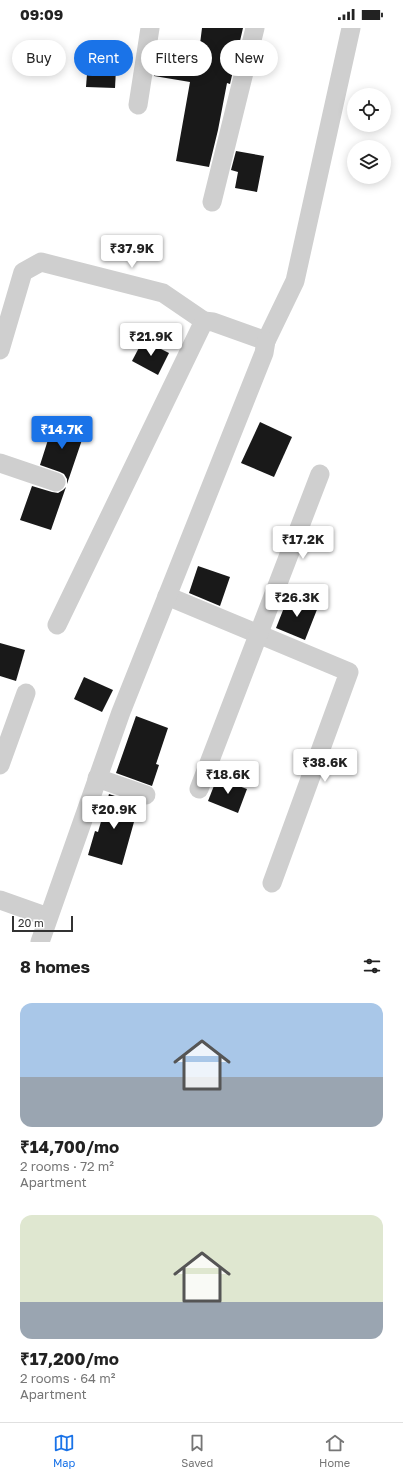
<!DOCTYPE html>
<html lang="en">
<head>
<meta charset="utf-8">
<style>
  :root { --surface:#fff; --page:#f2f2f2; --text:#222; --muted:#767676; --line:#e0e0e0; --accent:#1a73e8 }
  body { margin:0; font-family:"Golos Text",sans-serif; background:var(--page); color:var(--text); height:100vh; display:flex; flex-direction:column; font-size:15px; white-space:nowrap }
  * { box-sizing:border-box; margin:0 }
  p { font-size:13px; color:var(--muted) }
  .icon { flex:none; width:22px; height:22px; fill:none; stroke:currentColor; stroke-width:2; stroke-linecap:round; stroke-linejoin:round }
  .map { position:relative; height:914px; overflow:hidden }
  .sheet { display:flex; flex-direction:column; background:var(--surface); flex:1 }
  .sheet>* { flex:none }
  .top-card { position:absolute; left:12px; top:12px; width:379px; height:36px; display:flex; gap:8px }
  .buttons { position:absolute; left:347px; top:60px; display:grid; gap:8px }
  .buttons a { display:grid; place-items:center; width:44px; height:44px; border-radius:50%; background:var(--surface); box-shadow:0 2px 10px #0003; font-size:20px }
  .scale { position:absolute; left:12px; bottom:10px; width:61px; box-sizing:border-box; padding-left:4px; border:2px solid #323232; border-top:0; font-size:11px; line-height:14px; white-space:nowrap; color:#323232; -webkit-text-stroke:3px #fff; paint-order:stroke }
  .price { position:absolute; translate:-50% -34px; padding:0 9px; border-radius:4px; background:#fff; color:#222; font-size:13px; line-height:26px; filter:drop-shadow(0 1px 2px #0008) }
  .price::after { content:''; position:absolute; left:50%; top:24px; width:12px; height:9px; margin-left:-6px; background:inherit; clip-path:polygon(0 0,100% 0,50% 100%) }
  .price.current { background:var(--accent); color:#fff }
  ul { padding:0; list-style:none }
  li { display:grid; align-content:center; gap:8px; height:212px; padding:0 20px }
  li span { display:grid; place-items:center; height:124px; border-radius:12px; color:#555 }
  li>.icon { margin-inline-start:auto }
  span .icon { width:72px; height:72px; fill:#fffc; stroke-width:1 }
  li b { font-size:17px }
  h2 { display:flex; justify-content:space-between; align-items:center; height:48px; padding:0 20px; font-size:17px }
  .pill { padding:0 14px; border-radius:18px; background:var(--surface); box-shadow:0 2px 10px #0003; font-size:14px; line-height:36px }
  .pill.current { background:var(--accent); color:#fff }
  .status { display:flex; justify-content:space-between; align-items:center; height:28px; padding:0 20px; background:var(--surface); direction:ltr }
  .status svg { height:11px; fill:currentColor }
  .tabs { display:flex; justify-content:space-around; align-items:center; height:56px; border-top:1px solid var(--line); background:var(--surface); font-size:11px; color:var(--muted) }
  .tabs a { display:grid; justify-items:center; gap:2px }
  .tabs .current { color:var(--accent) }
  .map>svg:first-child { display:block }
</style>
</head>
<body>
<div class="status"><b>09:09</b><svg viewBox="0 0 49 12"><path d="M0 12V9h3v3zM5 12V6h3v6zM10 12V3h3v9zM15 12V0h3v12zM26 1h20v11H26zM47 4h2v5h-2z"/></svg></div>
<div class="map">
<svg width="403" height="914" viewBox="0 0 403 914">
  <rect width="100%" height="100%" fill="#fff"/>
  <!-- building -->
  <g fill="#191919">
    <polygon points="202,0 243,0 230,56 227,55 218,102 209,139 176,133 190,54 154,48 157,26 198,32"/>
    <polygon points="89,20 117,22 115,60 86,59"/>
    <polygon points="236,123 264,128 257,164 235,160 238,144 231,142"/>
    <polygon points="143,312 169,325 158,347 132,333"/>
    <polygon points="260,394 292,409 274,449 241,435"/>
    <polygon points="53,396 84,406 67,456 67,451 64,446 60,444 40,437"/>
    <polygon points="32,458 52,464 58,465 63,462 66,459 51,502 20,492"/>
    <polygon points="198,538 230,549 220,578 189,565"/>
    <polygon points="289,567 318,579 305,612 276,600"/>
    <polygon points="0,615 25,622 16,653 0,648"/>
    <polygon points="84,649 113,662 102,684 74,671"/>
    <polygon points="136,688 168,700 156,736 159,737 152,758 116,745"/>
    <polygon points="217,750 247,761 238,785 208,773"/>
    <polygon points="109,766 139,776 122,837 88,827 95,803 98,804"/>
  </g>
  <g fill="none" stroke-linecap="round" stroke-linejoin="round">
    <!-- minor -->
    <g stroke="#cfcfcf" stroke-width="19">
      <polyline points="138,77 150,0"/>
      <polyline points="212,174 255,0"/>
      <polyline points="0,322 23,244 41,234 163,265 204,293"/>
      <polyline points="0,435 56,454"/>
      <polyline points="167,568 349,644 272,855"/>
      <polyline points="57,597 204,293 213,294 266,313 295,253 351,0"/>
      <polyline points="0,737 26,665"/>
      <polyline points="97,750 146,767"/>
      <polyline points="199,761 320,446"/>
      <polyline points="0,872 48,889"/>
      <polyline points="40,914 121,684 264,325 266,313"/>
    </g>
  </g>
</svg>
<div class="buttons">
<a><svg class="icon" aria-label="locate" viewBox="0 0 24 24"><circle cx="12" cy="12" r="6"/><path d="M12 2v4M12 18v4M2 12h4M18 12h4"/></svg></a>
<a><svg class="icon" aria-label="layers" viewBox="0 0 24 24"><path d="M12 4l9 5-9 5-9-5zM3 14l9 5 9-5"/></svg></a>
</div>
<div class="scale">20 m</div>
<b class="price" style="left:132px;top:241px">₹37.9K</b>
<b class="price" style="left:151px;top:329px">₹21.9K</b>
<b class="price current" style="left:62px;top:422px">₹14.7K</b>
<b class="price" style="left:303px;top:532px">₹17.2K</b>
<b class="price" style="left:297px;top:590px">₹26.3K</b>
<b class="price" style="left:325px;top:755px">₹38.6K</b>
<b class="price" style="left:228px;top:767px">₹18.6K</b>
<b class="price" style="left:114px;top:802px">₹20.9K</b>
<div class="top-card">
<a class="pill">Buy</a>
<a class="pill current">Rent</a>
<a class="pill">Filters</a>
<a class="pill">New</a>
</div>
</div>
<section class="sheet">
<h2>8 homes<svg class="icon" aria-label="filters" viewBox="0 0 24 24"><path d="M4 7h16M4 17h16"/><circle cx="9" cy="7" r="2"/><circle cx="15" cy="17" r="2"/></svg></h2>
<ul>
<li><span style="background:linear-gradient(#a9c7e8 60%,#9aa5b1 0)"><svg class="icon" aria-label="home" viewBox="0 0 24 24"><path d="M3 11l9-7 9 7M6 9v11h12V9"/></svg></span><div><b>₹14,700/mo</b><p>2 rooms · 72 m²</p><p>Apartment</p></div></li>
<li><span style="background:linear-gradient(#dfe7d0 70%,#9aa5b1 0)"><svg class="icon" aria-label="home" viewBox="0 0 24 24"><path d="M3 11l9-7 9 7M6 9v11h12V9"/></svg></span><div><b>₹17,200/mo</b><p>2 rooms · 64 m²</p><p>Apartment</p></div></li>
</ul>
</section>
<nav class="tabs">
<a class="current"><svg class="icon" aria-label="map" viewBox="0 0 24 24"><path d="M3 6l6-2 6 2 6-2v14l-6 2-6-2-6 2zM9 4v14M15 6v14"/></svg>Map</a>
<a><svg class="icon" aria-label="saved" viewBox="0 0 24 24"><path d="M7 4h10v16l-5-4-5 4z"/></svg>Saved</a>
<a><svg class="icon" aria-label="home" viewBox="0 0 24 24"><path d="M3 11l9-7 9 7M6 9v11h12V9"/></svg>Home</a>
</nav>
</body>
</html>
